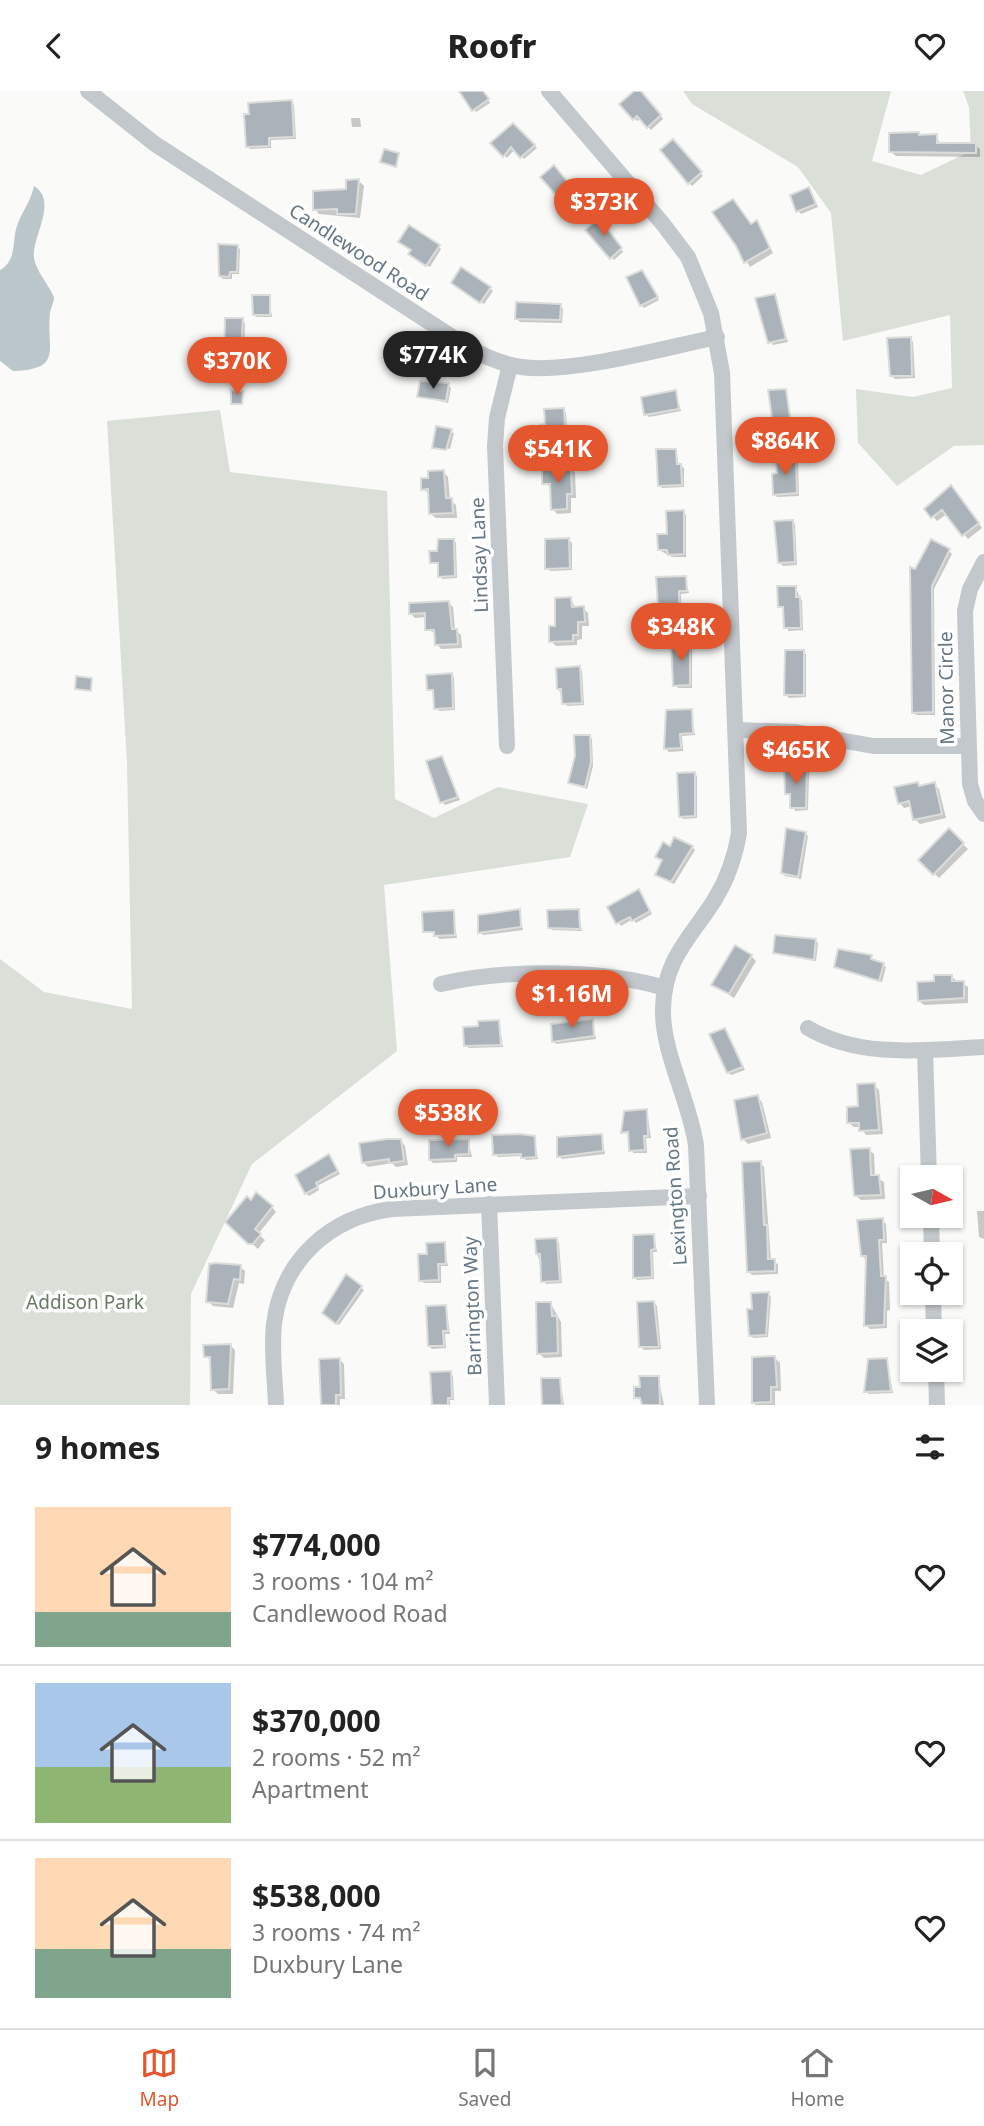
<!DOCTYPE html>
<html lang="en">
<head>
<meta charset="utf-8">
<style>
  :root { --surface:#fff; --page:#f6f6f6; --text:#222; --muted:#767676; --line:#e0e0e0; --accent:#e4572e }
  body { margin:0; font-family:"Noto Sans",sans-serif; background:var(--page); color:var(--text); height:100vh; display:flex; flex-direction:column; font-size:26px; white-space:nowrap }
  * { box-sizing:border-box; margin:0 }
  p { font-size:23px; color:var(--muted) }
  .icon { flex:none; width:38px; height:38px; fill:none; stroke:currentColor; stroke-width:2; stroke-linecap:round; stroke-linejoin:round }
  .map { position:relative; height:1314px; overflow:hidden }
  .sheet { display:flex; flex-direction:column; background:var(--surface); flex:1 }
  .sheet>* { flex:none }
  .needle { width:46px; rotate:98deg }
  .tools { position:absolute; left:900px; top:1074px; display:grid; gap:14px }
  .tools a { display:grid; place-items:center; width:63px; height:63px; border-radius:0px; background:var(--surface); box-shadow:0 2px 5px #0004; font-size:35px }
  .price { position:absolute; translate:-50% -60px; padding:0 16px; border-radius:24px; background:var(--accent); color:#fff; font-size:23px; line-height:46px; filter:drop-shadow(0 2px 4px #0008) }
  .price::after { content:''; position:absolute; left:50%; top:42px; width:21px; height:16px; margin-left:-10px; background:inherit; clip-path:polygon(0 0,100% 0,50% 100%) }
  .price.on { background:#222; color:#fff }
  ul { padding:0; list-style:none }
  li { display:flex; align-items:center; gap:21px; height:175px; padding:0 35px }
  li+li { border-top:2px solid var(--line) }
  li span { display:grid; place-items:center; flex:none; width:196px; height:140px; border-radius:0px; color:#555 }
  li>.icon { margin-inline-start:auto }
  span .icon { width:84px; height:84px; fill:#fffc; stroke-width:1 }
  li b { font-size:30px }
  h2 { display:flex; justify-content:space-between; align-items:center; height:84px; padding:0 35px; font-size:30px }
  header { display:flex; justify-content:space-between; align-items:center; height:91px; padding:0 35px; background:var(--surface); font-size:32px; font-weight:800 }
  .tab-bar { display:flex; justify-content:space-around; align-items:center; height:98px; border-top:2px solid var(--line); background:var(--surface); font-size:19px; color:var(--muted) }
  .tab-bar a { display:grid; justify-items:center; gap:4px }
  .tab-bar .on { color:var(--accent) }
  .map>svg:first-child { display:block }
</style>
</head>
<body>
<header><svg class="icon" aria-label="back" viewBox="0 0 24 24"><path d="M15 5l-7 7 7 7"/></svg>Roofr<svg class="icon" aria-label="heart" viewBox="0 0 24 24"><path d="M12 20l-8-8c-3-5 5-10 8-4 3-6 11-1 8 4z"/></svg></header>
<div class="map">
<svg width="984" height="1314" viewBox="0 0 984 1314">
  <rect width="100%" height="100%" fill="#fafaf8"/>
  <!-- green -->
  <g fill="#dadfd7">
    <polygon points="683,0 891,0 872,70 921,84 971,60 969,16 963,0 984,0 984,354 954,355 897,395 858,352 856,298 913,306 952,297 950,224 843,250 831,122 798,76 692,13"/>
    <polygon points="220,319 230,381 387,400 395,708 434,727 498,696 588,713 570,766 384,794 397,960 252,1073 191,1203 190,1314 0,1314 0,868 44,901 132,918 127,671 107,330"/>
  </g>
  <!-- water -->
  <path fill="#bbc7cb" d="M34,95c25,16 -3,51 0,72 2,13 14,26 20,39 0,6 -3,10 -4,16 -4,37 14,56 -37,58l-13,-10v-91c18,-10 11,-30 18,-47 5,-13 13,-22 16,-37z"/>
  <!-- shadow -->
  <g fill="#0003">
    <polygon points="461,0 482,0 490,12 476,21"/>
    <polygon points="636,0 641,0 663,28 651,39 641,27 637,30 622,13"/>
    <polygon points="291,11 294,14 296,48 271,49 271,57 250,58 247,55"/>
    <polygon points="351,27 360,27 361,36 352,36"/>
    <polygon points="513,34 537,57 524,68 515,58 507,67 493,52"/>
    <polygon points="918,43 936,45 941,54 975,54 980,58 980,66 896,65 891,61"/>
    <polygon points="672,50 703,85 692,95 689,92"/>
    <polygon points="557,79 583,113 574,121 543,86"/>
    <polygon points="359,90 364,95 360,127 319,123 315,118"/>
    <polygon points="809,98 818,116 801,123 798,120"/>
    <polygon points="756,131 773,162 750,176 737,154"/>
    <polygon points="602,132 623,161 614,169 587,139"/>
    <polygon points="438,155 441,158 430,176 413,166 413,159"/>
    <polygon points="237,156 240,158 239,183 232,183 232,188 223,188 220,185"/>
    <polygon points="645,184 659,209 644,217 641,214"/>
    <polygon points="456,195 490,197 493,200 484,213"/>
    <polygon points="774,205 788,251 773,254 762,233 757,209"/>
    <polygon points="269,206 272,226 257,226 254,224"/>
    <polygon points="560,215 563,218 562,232 520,231 517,228"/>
    <polygon points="242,229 245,232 244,262 229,261 226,258"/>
    <polygon points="910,248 913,251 915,287 895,288 892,285"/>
    <polygon points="448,294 451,297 448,312 419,305"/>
    <polygon points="785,300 794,342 779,343 776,340"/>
    <polygon points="675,301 681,320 649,326 646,323"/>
    <polygon points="563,319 566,322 568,356 545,357 543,354 547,335"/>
    <polygon points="437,337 454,342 450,358 435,355"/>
    <polygon points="675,359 679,374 684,377 684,396 662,397 659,394"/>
    <polygon points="795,368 798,371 799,405 777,406 774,403 779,384"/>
    <polygon points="571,377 575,382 576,407 571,407 571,422 557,423 553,418 552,397 544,392"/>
    <polygon points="443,381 448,386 450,409 456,414 457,427 436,427 431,423 430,403 423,398 430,389"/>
    <polygon points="955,401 982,437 968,448 947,423 937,430 927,418"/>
    <polygon points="683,421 686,424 686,466 672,466 659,459"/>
    <polygon points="792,431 795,433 797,474 783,475 780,472"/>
    <polygon points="454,449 456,452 457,487 442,488 439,474 431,471"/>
    <polygon points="569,449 572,452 572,479 550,480 547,477"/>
    <polygon points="949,460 952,463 934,498 935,624 916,624 913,621 916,480"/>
    <polygon points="685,487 689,502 681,503 682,531 668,532 665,517 659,514"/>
    <polygon points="795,496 802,510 803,539 788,540 785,518 779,516"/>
    <polygon points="571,508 576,518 583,517 588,522 589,535 582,535 582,548 577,549 577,554 556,555 551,550"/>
    <polygon points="448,511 453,516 455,539 461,544 462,557 441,558 437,553 436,543 427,538 427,526 415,527 410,522"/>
    <polygon points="689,552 692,555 692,597 678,597 675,594"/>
    <polygon points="803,561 806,563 806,606 789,607 786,604"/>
    <polygon points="580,577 582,580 584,614 567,615 558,597"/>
    <polygon points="451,584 454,586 455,619 439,620 435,601 429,598"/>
    <polygon points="691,620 695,644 682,645 683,660 669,661 666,658"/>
    <polygon points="589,645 592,648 593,675 587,698 570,692"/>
    <polygon points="442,667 460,709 445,714 442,711"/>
    <polygon points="806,678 809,681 808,719 795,720 792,705 787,702"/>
    <polygon points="695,683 697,685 697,727 683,728 681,725"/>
    <polygon points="917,692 921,696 934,693 939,698 946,727 920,733 915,728 912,715 904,717 900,712"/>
    <polygon points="949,740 968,758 939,787 921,769"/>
    <polygon points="805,743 808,745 801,788 785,785 782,782"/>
    <polygon points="692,756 695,759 674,793 660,786 664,770 660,768 671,757"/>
    <polygon points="641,803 652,823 636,832 633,828 621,835 609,817"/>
    <polygon points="578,819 582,840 552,839 549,836"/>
    <polygon points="519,820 523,839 483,844 480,841"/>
    <polygon points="453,821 457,847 439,848 436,843 424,840"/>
    <polygon points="815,849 818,852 816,870 775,862"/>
    <polygon points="863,864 886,876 882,891 836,875"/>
    <polygon points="751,865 756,870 734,907 714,894"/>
    <polygon points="951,886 968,896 968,912 924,914 919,910 936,892"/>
    <polygon points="593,930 596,948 556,953 554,950 569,934 569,931"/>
    <polygon points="499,931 503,956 469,957 466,955 480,937"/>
    <polygon points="725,939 745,979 731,984 728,981"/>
    <polygon points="874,994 879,999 883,1043 866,1044 861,1036 854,1036 849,1032"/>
    <polygon points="757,1006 762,1011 771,1047 748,1053 743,1048"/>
    <polygon points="647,1020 651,1047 646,1047 647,1062 633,1062 630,1044 623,1041 622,1031"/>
    <polygon points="602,1045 605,1063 562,1068 559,1065"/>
    <polygon points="534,1046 538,1068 526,1069 522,1065 498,1066 495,1063"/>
    <polygon points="468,1049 472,1066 457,1066 457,1071 433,1072 430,1069"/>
    <polygon points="401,1050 405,1055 408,1074 396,1076 392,1072 368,1076 363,1071"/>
    <polygon points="869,1059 874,1063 875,1086 884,1091 885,1108 861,1109 856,1105"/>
    <polygon points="329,1066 340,1083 317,1095 319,1099 309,1105 306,1102"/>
    <polygon points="760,1072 764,1076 771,1170 778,1173 778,1183 752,1184 748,1180"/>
    <polygon points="272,1116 276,1121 258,1143 265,1149 258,1158 227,1131"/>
    <polygon points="977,1120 984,1120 984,1148 979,1146"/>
    <polygon points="882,1129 886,1133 887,1152 882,1152 884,1187 889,1191 890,1219 887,1220 887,1237 870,1238 866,1234 866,1169 862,1165"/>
    <polygon points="654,1145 657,1161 653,1161 654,1188 637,1189 634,1186"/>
    <polygon points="556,1149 559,1152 562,1192 546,1193 537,1162"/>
    <polygon points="444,1153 448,1175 441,1175 441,1192 424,1192 421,1190 428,1164"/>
    <polygon points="240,1176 245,1180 244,1193 239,1192 233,1217 213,1215 208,1210"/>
    <polygon points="347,1186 364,1199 339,1234 327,1225 335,1207 333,1204"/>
    <polygon points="768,1203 771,1206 768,1246 753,1247 750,1244 753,1220"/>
    <polygon points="654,1212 657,1215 661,1258 644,1259 641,1256"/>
    <polygon points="551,1213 561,1231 562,1266 544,1267 539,1262"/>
    <polygon points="446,1215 450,1243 445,1243 446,1257 432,1258 429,1255"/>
    <polygon points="230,1254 235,1259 233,1303 218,1303 213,1298 212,1270 205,1265"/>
    <polygon points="775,1267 780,1272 781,1300 775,1300 775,1314 756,1314 753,1311"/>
    <polygon points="339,1268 344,1273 345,1308 340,1308 340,1314 323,1314"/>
    <polygon points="887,1269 893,1302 868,1303 865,1286 870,1285"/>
    <polygon points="450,1282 453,1285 454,1309 450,1309 450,1314 432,1314"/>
    <polygon points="658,1286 664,1314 643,1314 642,1309 636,1307 642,1298"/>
    <polygon points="560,1288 564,1314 545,1314"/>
  </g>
  <!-- building -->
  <g fill="#aab3b9" stroke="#dcdcda" stroke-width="2">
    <polygon points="459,0 483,0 489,8 472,20"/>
    <polygon points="634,0 641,0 661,24 647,37 637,25 633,29 619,13"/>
    <polygon points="292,9 294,46 269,47 269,55 246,56 244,23 249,23 248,12"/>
    <polygon points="513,32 535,54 520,67 511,56 503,66 490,52"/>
    <polygon points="919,41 919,44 937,43 937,52 976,52 976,62 889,61 889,42"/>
    <polygon points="673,48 702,81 688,93 660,59"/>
    <polygon points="384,58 399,62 396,76 380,71"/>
    <polygon points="554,74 582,109 570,120 540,86"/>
    <polygon points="359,88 356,123 337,123 337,118 313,119 313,100 346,98 346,89"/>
    <polygon points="809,96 816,113 796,121 790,104"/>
    <polygon points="733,108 751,133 757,129 770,157 744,172 736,155 712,121"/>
    <polygon points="599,127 622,157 610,168 585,139"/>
    <polygon points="409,134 440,154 426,175 408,163 411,159 398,151"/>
    <polygon points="218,153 238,154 237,181 230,181 229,186 219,185"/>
    <polygon points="461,176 491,196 480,212 451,192"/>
    <polygon points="642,179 658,206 640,215 626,186"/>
    <polygon points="775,203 786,248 768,252 755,207"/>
    <polygon points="252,204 270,204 270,224 253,224"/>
    <polygon points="516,211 561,213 560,229 515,228"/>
    <polygon points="225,227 243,227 241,260 224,259"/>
    <polygon points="911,246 912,285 890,285 887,247"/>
    <polygon points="420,290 449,292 446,310 417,306"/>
    <polygon points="786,298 792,340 774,341 768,299"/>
    <polygon points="231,299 243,300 242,313 231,313"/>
    <polygon points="676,299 679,318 644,324 641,306"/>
    <polygon points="564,317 566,354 541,355 540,334 545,333 544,318"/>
    <polygon points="436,335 452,338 446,359 432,357"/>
    <polygon points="656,358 676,358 677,373 681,373 682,394 658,395"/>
    <polygon points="796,366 797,402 773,404 772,383 777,382 776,367"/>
    <polygon points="571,375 572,403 567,403 567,418 551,419 550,393 542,393 542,376"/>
    <polygon points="444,379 446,407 452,407 453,422 429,423 428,398 421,399 421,387 428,387 428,380"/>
    <polygon points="951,394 979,432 962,445 942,419 931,427 924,418"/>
    <polygon points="684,419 684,463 668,464 667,459 658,459 657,443 667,443 666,420"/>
    <polygon points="793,429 795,471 778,472 774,430"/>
    <polygon points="569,447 570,477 545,478 545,448"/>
    <polygon points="438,448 454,448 455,485 438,486 438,472 430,472 429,460 437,460"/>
    <polygon points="931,448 950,458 932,495 933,621 912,622 910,476 915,478"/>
    <polygon points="686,485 687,500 679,500 680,529 664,529 663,515 658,515 656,486"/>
    <polygon points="777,495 796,495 796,506 800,506 801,537 784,537 783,516 778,516"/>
    <polygon points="571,506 572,516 584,515 585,531 578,531 578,544 573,544 573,550 549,551 549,535 555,535 555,507"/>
    <polygon points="449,510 452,538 457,538 458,553 435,554 434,539 425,539 425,522 409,523 409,512"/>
    <polygon points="690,550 690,594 673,595 671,551"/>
    <polygon points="785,559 804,559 804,604 784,604"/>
    <polygon points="580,575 582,612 562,613 561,598 557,598 556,577"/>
    <polygon points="452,582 453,617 434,618 433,599 427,599 426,584"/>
    <polygon points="76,585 92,587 91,600 75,598"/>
    <polygon points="692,618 693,642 680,643 681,657 664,658 666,619"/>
    <polygon points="574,644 590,644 591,671 585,696 568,692 575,665"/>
    <polygon points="442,665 458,706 440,712 426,670"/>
    <polygon points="807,676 806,717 790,717 790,703 785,703 784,677"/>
    <polygon points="695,681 695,725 679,726 677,682"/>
    <polygon points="918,691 919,695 935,691 942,723 913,729 909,710 898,713 894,696"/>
    <polygon points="786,737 806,741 798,786 781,782"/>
    <polygon points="949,737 964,752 933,784 918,769"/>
    <polygon points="674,746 693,755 671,791 655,784 662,769 655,766 663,751 670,755"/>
    <polygon points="639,798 650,820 632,830 630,826 616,833 607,816"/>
    <polygon points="520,818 521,836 478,842 478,824"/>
    <polygon points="579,818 580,838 548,837 547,819"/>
    <polygon points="454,819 455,844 434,845 434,841 423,841 422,821"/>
    <polygon points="775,844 816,848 814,869 773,862"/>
    <polygon points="735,854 752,864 729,903 711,894"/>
    <polygon points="838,858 872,864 871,868 884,872 879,890 834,876"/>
    <polygon points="934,884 952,884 952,890 964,890 964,907 918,910 917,891 934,890"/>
    <polygon points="593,928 594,945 552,951 551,933"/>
    <polygon points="499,929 501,954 464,955 463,936 478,935 478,930"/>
    <polygon points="725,937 743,976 727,982 709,943"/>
    <polygon points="875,992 879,1039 859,1040 859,1032 847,1032 847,1016 858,1015 857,993"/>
    <polygon points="758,1004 767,1042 741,1049 734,1009"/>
    <polygon points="647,1018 648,1045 644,1045 645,1059 629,1060 628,1041 621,1042 624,1020"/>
    <polygon points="520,1043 535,1045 536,1066 521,1067 521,1063 493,1064 492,1044"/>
    <polygon points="602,1043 603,1060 557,1066 557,1046"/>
    <polygon points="387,1048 401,1048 404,1070 389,1072 389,1068 362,1072 359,1052"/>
    <polygon points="469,1048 469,1063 455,1064 455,1068 429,1069 429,1049"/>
    <polygon points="870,1057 871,1084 879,1084 881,1104 854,1105 850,1058"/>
    <polygon points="329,1063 338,1080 316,1092 318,1096 305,1103 295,1084"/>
    <polygon points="761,1070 764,1134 767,1134 768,1168 775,1168 775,1180 747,1181 742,1071"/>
    <polygon points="256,1101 273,1115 255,1138 261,1143 253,1153 248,1153 225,1131 247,1105 251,1109"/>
    <polygon points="883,1127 884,1149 879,1149 881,1185 886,1185 884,1234 864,1235 866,1165 861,1165 857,1129"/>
    <polygon points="654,1143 655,1158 651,1159 652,1186 633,1187 633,1144"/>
    <polygon points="557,1147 560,1190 541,1191 540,1163 536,1163 535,1148"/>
    <polygon points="445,1151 446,1173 438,1173 439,1189 419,1190 418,1163 427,1163 426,1152"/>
    <polygon points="216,1172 241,1174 240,1189 234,1188 228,1213 206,1211 209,1173"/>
    <polygon points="346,1183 362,1195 336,1233 322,1222"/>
    <polygon points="769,1201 766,1244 749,1245 747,1218 752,1218 751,1202"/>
    <polygon points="654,1210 659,1256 639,1256 637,1211"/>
    <polygon points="536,1211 551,1211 552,1225 557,1225 558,1262 537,1263"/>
    <polygon points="446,1214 448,1240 443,1240 444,1255 428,1255 426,1215"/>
    <polygon points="231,1253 229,1298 211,1299 210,1266 204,1266 203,1254"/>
    <polygon points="775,1265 777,1296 771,1296 771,1311 752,1312 752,1266"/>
    <polygon points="340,1267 341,1304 336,1304 336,1314 321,1314 319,1268"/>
    <polygon points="887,1267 891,1300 864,1301 868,1268"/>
    <polygon points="451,1280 452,1307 448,1307 448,1314 432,1314 430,1281"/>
    <polygon points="639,1285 659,1285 660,1314 642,1314 640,1307 634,1307 634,1296 640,1296"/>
    <polygon points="541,1287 560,1287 562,1314 542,1314"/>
  </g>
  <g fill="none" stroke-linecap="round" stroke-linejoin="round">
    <!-- minor -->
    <g stroke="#c3c8cc" stroke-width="16">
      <path d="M88,0l67,53 311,202c17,10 35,18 55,21 51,7 143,-19 196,-30"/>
      <path d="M549,0l114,133 25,33 23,56 11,60 17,460c-4,24 -11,45 -24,66 -24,39 -51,59 -52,110 -1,43 26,90 33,136l11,260"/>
      <polyline points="984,471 970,498 965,520 970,693 975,710 984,723"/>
      <polyline points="738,639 796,641 873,655 968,655"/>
      <polyline points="507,655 495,355 497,327 510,274"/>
      <path d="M441,893c65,-15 160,-15 224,4"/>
      <path d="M808,937c52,31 118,22 176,19"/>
      <polyline points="925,959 929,1087"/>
      <polyline points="489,1113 497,1314"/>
      <polyline points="931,1125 932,1164"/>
      <polyline points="933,1202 934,1241"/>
      <polyline points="936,1279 937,1314"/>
      <path d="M276,1314c-1,-27 -5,-55 -2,-81 8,-64 56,-107 118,-115l307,-13"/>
    </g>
  </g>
  <g text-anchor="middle" stroke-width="7" stroke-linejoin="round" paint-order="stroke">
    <!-- street labels -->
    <g font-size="19" fill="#657683" stroke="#fff">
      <text transform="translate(359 161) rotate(33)" y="7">Candlewood Road</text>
      <text transform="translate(479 464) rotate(-92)" y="7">Lindsay Lane</text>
      <text transform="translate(946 597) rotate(-91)" y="7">Manor Circle</text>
      <text transform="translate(435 1097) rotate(-4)" y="7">Duxbury Lane</text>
      <text transform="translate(675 1105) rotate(-94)" y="7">Lexington Road</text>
      <text transform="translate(472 1215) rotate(-92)" y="7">Barrington Way</text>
    </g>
    <!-- park labels -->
    <g font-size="19" fill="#687a64" stroke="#fff">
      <text x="85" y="1218">Addison Park</text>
    </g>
  </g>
</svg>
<div class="tools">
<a><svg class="needle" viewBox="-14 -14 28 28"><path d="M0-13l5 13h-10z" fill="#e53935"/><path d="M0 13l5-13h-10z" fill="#767676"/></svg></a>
<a><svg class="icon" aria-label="locate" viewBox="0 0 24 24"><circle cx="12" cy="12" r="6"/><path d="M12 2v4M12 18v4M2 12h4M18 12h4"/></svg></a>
<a><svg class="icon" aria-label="layers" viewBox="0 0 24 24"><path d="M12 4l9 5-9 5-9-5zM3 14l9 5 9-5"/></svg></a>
</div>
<b class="price" style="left:604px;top:147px">$373K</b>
<b class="price on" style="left:433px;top:300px">$774K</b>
<b class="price" style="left:237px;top:306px">$370K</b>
<b class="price" style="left:785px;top:386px">$864K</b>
<b class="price" style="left:558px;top:394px">$541K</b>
<b class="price" style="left:681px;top:572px">$348K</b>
<b class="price" style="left:796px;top:695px">$465K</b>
<b class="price" style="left:572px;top:939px">$1.16M</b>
<b class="price" style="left:448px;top:1058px">$538K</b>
</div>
<section class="sheet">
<h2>9 homes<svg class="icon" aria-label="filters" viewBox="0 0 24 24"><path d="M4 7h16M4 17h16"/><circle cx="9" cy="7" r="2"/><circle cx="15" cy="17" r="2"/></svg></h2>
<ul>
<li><span style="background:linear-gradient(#ffd9b3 75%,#7fa58c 0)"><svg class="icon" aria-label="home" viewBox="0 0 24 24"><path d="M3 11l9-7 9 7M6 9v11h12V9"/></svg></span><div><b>$774,000</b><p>3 rooms · 104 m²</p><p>Candlewood Road</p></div><svg class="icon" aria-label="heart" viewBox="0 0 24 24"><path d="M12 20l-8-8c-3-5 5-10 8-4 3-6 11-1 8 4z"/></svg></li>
<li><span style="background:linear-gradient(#a9c7e8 60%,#8fb573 0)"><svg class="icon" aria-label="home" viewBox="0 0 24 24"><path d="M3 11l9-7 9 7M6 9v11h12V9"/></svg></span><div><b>$370,000</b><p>2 rooms · 52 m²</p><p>Apartment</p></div><svg class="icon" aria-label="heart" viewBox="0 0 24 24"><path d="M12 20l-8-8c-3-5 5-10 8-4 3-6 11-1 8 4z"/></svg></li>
<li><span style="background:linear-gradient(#ffd9b3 65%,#7fa58c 0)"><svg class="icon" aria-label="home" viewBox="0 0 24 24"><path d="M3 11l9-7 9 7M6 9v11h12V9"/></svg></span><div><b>$538,000</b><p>3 rooms · 74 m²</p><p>Duxbury Lane</p></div><svg class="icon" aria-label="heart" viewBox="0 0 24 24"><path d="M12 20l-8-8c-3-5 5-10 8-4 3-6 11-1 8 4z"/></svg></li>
</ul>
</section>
<nav class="tab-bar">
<a class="on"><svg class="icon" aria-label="map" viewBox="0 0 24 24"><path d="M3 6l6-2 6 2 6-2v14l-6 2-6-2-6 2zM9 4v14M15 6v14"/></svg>Map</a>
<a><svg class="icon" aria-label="saved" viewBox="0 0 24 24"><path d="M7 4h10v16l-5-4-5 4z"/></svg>Saved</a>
<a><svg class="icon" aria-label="home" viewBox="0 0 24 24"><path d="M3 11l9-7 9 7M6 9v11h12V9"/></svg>Home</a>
</nav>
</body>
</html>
